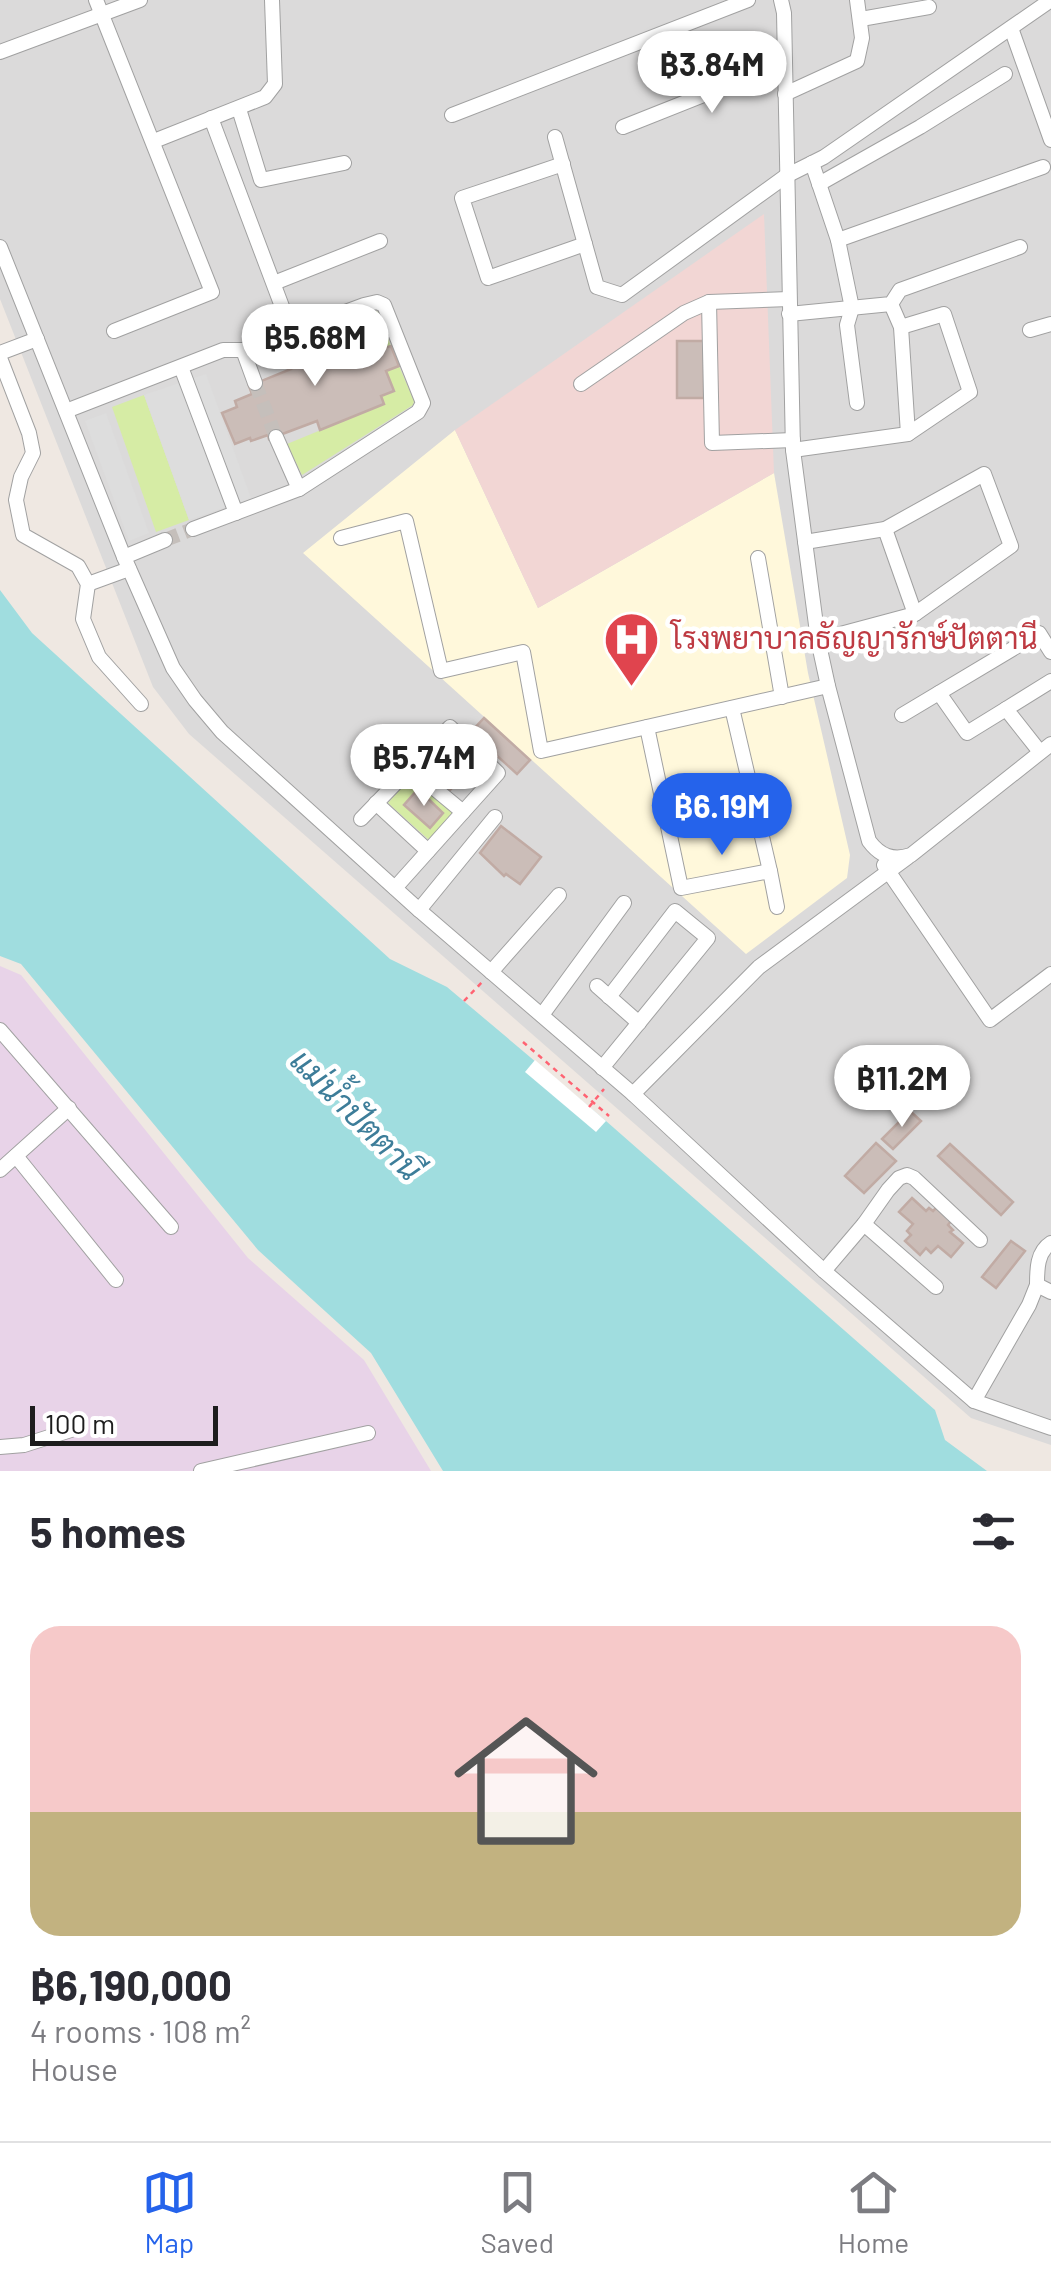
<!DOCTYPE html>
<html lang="en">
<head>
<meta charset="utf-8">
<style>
  :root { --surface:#fff; --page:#f7f7f7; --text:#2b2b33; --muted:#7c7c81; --line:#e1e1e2; --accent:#2563eb }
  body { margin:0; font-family:Barlow,Sarabun,sans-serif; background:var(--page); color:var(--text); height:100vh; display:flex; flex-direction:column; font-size:38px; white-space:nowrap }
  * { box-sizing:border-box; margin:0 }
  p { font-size:32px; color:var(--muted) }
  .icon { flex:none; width:55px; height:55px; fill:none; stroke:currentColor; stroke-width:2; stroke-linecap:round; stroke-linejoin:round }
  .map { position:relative; height:1471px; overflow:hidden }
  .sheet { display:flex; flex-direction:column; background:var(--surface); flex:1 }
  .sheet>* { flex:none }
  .scale { position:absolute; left:30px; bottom:25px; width:188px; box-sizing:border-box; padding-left:10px; border:5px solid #1d1d1d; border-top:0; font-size:28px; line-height:35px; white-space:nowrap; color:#1d1d1d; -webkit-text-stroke:8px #fff; paint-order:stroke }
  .price { position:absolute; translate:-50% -85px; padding:0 22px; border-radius:35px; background:#fff; color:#222; font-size:32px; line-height:65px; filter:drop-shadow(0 2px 5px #0008) }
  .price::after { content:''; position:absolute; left:50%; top:60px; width:30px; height:22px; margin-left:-15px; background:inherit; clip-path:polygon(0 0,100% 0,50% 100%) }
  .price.current { background:var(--accent); color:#fff }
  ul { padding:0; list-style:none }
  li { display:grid; align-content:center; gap:20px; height:530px; padding:0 30px }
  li+li { border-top:2px solid var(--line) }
  li span { display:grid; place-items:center; height:310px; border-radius:30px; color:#555 }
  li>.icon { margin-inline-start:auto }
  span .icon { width:180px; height:180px; fill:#fffc; stroke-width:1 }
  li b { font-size:42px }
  h2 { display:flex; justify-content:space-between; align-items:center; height:120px; padding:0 30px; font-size:42px }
  .menu { display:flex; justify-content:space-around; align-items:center; height:140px; border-top:2px solid var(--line); background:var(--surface); font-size:28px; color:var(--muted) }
  .menu a { display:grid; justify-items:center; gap:5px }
  .menu .current { color:var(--accent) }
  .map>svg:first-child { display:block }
</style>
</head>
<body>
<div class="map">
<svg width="1051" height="1471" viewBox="0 0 1051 1471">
  <rect width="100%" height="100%" fill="#efe8e2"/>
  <!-- residential -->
  <polygon fill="#dbdada" points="0,0 1051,0 1051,1445 971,1418 189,734 153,687 0,299"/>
  <!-- industrial -->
  <polygon fill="#e8d3e8" points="0,966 21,975 248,1258 364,1360 431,1471 0,1471"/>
  <!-- education -->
  <polygon fill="#fff8db" points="455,430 538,608 774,473 808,673 850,855 847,878 746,954 303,553"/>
  <!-- military -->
  <polygon fill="#f2d6d4" points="764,214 774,473 538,608 455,430"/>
  <!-- grass -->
  <g fill="#d6eca5">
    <polygon points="372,310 378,312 391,346 381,349 377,338 354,343 350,334 315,348 310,334 358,316 364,326 376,321"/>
    <polygon points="399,366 414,401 413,405 302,475 287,444 384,404 381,396 393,391 386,371"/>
    <polygon points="144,395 189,520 156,532 112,407"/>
    <polygon points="413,775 454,813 429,840 388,803"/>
  </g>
  <!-- parking -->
  <g fill="#ddd">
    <polygon points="206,374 251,498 189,520 144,395"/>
    <polygon points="106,413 149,533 129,541 85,421"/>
  </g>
  <!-- water -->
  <polygon fill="#a0dddf" points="0,590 32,633 390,959 447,987 606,1121 935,1410 945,1440 987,1471 443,1471 371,1353 258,1250 21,964 0,956"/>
  <!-- pier -->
  <polygon fill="#fff" points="535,1060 606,1121 596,1132 525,1072"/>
  <!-- building -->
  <g fill="#cbbdb8" stroke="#c1aba4" stroke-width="2.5">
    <polygon points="350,334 354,343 365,338 367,342 377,338 381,349 391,346 399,366 386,371 394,391 381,396 384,404 320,430 317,421 269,439 268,435 251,441 250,438 235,444 222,413 237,407 235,401 252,394 249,386 291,369 282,348 311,337 315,348"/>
    <rect x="677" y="341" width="27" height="57"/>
    <polygon points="484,718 530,760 517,774 471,732"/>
    <polygon points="458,744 468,753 453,769 443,760"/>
    <polygon points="442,759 462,777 450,790 430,772"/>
    <polygon points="418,789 443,813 430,828 404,805"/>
    <polygon points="501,826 541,857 520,884 506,874 504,876 480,853"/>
    <polygon points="910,1111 921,1121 893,1149 882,1139"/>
    <polygon points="876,1143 896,1161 864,1193 845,1176"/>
    <polygon points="950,1144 1013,1202 1001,1215 938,1156"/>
    <polygon points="912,1198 926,1211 929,1208 933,1211 937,1207 951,1221 948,1225 953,1230 950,1232 963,1243 951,1257 938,1246 931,1253 926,1248 920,1255 905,1241 911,1235 907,1231 913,1224 899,1212"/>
    <polygon points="1011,1241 1025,1251 996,1288 982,1277"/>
  </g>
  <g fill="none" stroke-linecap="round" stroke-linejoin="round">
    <!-- minor-tunnel -->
    <g stroke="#c5bfbb" stroke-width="14" stroke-dasharray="14 7" stroke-linecap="butt">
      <polyline points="255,383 276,437"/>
      <polyline points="165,540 193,529"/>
    </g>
    <defs>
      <g id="minor">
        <polyline points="96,0 212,292 114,331"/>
        <path d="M781,0l3,13 9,437 25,190 10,46 41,155c11,15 24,20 42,14l140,-111"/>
        <polyline points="861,19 929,7"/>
        <polyline points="1011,28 1051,140"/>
        <polyline points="0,52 140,0"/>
        <polyline points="785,94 857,61 862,38 857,0"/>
        <polyline points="239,109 261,180 344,163"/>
        <polyline points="452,115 748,0"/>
        <polyline points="211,118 292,333"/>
        <polyline points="623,127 784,63"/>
        <polyline points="555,137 597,287 622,295 786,176 824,157 1051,0"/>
        <polyline points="154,141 265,97 275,84 272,0"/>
        <polyline points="812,163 838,240 852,308 847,325 857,403"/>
        <polyline points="563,164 462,198 488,278 585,244"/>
        <polyline points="819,184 920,127 1005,74"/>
        <polyline points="838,240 1043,167"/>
        <polyline points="0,247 124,557 173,668 195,700 222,732 419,910 633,1094 824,1271 974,1401 1051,1428"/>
        <polyline points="274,283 380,241"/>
        <polyline points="789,299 709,302 712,443 793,440"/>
        <polyline points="891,304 901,327 908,434"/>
        <polyline points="789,314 891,304 900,290 1020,247"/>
        <polyline points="1030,330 1051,324"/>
        <polyline points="243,350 255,383"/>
        <polyline points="0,353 37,339"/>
        <polyline points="0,358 29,433 33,453 21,477 16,500 23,535 78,566 88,584 83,619 99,657 141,704"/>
        <polyline points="181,367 236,513"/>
        <polyline points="581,384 684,313 709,302"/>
        <polyline points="66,411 223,350 243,350 364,305 377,302 384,305 423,403 418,412 299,489 193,529"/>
        <polyline points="276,437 299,489"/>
        <polyline points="793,450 908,434 970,392 944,314 901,327"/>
        <polyline points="885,529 915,614"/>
        <polyline points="341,538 406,521 441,671 523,652 541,751 828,686"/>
        <polyline points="805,542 885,529 984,474 1011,546 915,614 818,640"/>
        <polyline points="124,557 165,540"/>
        <polyline points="758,558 782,697"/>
        <polyline points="88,584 129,569"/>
        <polyline points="939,693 967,733 1006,709"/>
        <polyline points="902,715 1039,633 1051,652"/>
        <polyline points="647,727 681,888 770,871 732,708"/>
        <polyline points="1040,752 1006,709 1051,681"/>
        <polyline points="410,768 463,812"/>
        <polyline points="376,803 428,851"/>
        <polyline points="361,819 450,727 498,773 395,888"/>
        <polyline points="884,865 990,1020 1051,974"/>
        <polyline points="770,871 777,907"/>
        <polyline points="419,910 495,817"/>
        <polyline points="491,972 559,895"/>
        <polyline points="597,986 639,1023"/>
        <polyline points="542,1015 624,903"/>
        <polyline points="0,1030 171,1227"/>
        <polyline points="602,1068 708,938 675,911 609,997"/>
        <polyline points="633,1094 759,967 908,857"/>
        <polyline points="16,1156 116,1280"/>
        <polyline points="0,1170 69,1108"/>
        <polyline points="864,1224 936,1287"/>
        <path d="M1051,1243c-14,9 -14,26 -14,42l14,7"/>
        <polyline points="824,1271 864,1224 888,1190 899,1178 907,1175 914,1178 980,1240"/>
        <polyline points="974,1401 1029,1305 1037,1285"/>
        <polyline points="0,1447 24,1445 71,1430"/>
        <polyline points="201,1471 368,1433"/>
      </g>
    </defs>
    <!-- minor casing -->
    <use href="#minor" stroke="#a1a1a1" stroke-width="16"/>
    <!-- path -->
    <g stroke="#ff6372" stroke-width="2.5" stroke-dasharray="5 5" stroke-linecap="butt">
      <polyline points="464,1001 484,980"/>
      <polyline points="523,1042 609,1116"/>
      <polyline points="589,1107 604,1089"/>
    </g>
    <!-- minor -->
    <use href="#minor" stroke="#fff" stroke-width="14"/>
  </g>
  <!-- icons -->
  <defs>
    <symbol id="hospital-pin" viewBox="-11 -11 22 30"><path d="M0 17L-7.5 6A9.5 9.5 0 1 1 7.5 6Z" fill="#e0444e" stroke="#fff"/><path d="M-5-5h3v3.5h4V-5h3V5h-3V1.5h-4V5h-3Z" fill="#fff"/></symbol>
  </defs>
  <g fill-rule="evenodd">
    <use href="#hospital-pin" x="600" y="608" width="63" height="86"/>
  </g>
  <g text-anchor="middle" stroke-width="9" stroke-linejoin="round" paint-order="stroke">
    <!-- health labels -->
    <g font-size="30" fill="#be3a42" stroke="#fff" text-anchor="start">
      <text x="671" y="649">โรงพยาบาลธัญญารักษ์ปัตตานี</text>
    </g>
    <!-- water labels -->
    <g font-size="32" font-style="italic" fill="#3d7d99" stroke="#fff">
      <text transform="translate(356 1115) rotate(45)" y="11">แม่น้ำปัตตานี</text>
    </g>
  </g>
</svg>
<div class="scale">100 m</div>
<b class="price" style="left:712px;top:116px">฿3.84M</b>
<b class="price" style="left:315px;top:389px">฿5.68M</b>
<b class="price" style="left:424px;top:809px">฿5.74M</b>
<b class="price current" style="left:722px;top:858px">฿6.19M</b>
<b class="price" style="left:902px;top:1130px">฿11.2M</b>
</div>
<section class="sheet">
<h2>5 homes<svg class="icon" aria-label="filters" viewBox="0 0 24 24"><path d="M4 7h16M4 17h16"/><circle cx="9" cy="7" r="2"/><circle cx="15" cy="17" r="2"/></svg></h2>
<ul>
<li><span style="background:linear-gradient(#f6c9c9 60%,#c2b280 0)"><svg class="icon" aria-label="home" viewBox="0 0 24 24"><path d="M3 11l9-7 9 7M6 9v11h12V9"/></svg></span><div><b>฿6,190,000</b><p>4 rooms · 108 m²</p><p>House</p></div></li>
</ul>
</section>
<nav class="menu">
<a class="current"><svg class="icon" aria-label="map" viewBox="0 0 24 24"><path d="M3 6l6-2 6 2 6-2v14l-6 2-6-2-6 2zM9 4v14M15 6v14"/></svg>Map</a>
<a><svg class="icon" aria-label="saved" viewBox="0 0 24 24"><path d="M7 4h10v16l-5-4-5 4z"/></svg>Saved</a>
<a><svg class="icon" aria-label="home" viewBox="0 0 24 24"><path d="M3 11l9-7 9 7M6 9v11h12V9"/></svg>Home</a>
</nav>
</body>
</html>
